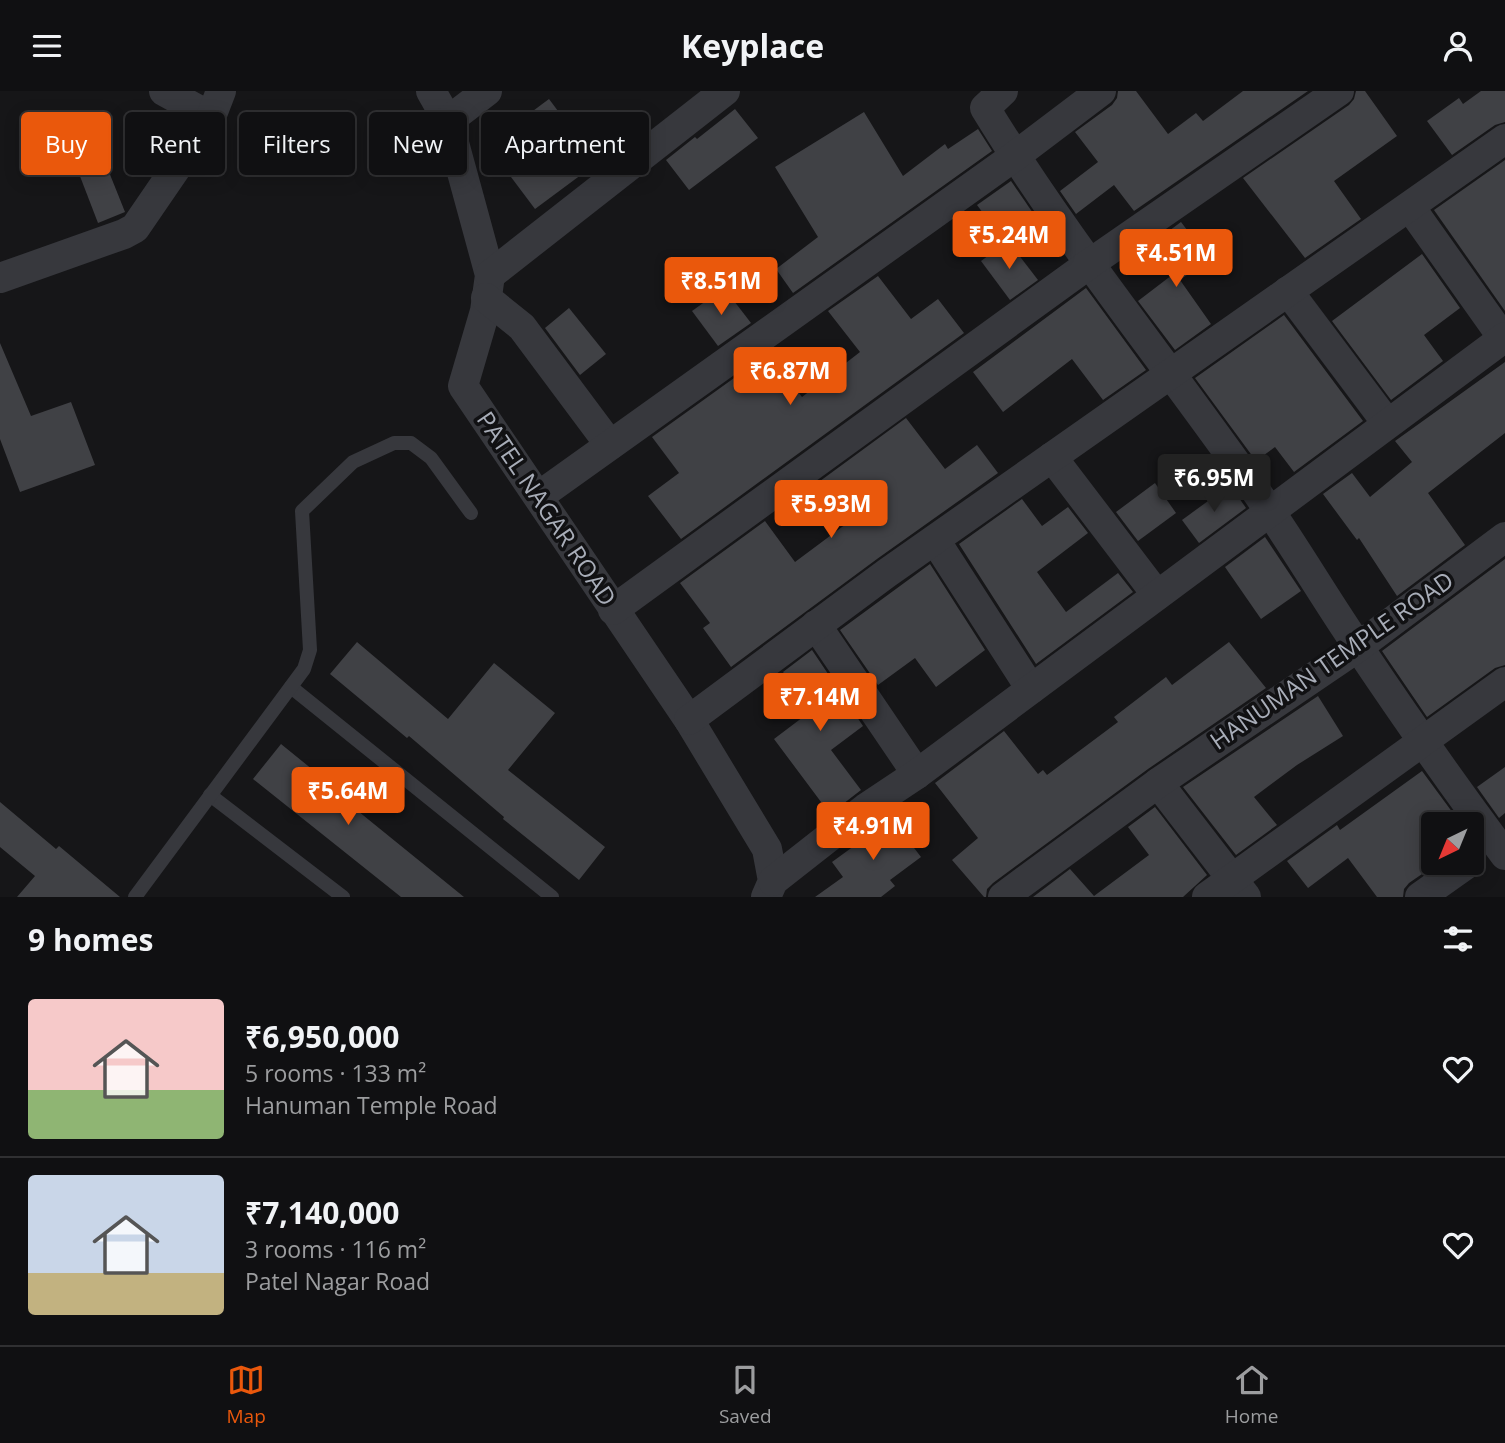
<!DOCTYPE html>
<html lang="en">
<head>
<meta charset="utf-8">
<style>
  :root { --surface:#101012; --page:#1e1e20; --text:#f1f3f6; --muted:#9c9d9f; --line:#303032; --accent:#ea580c }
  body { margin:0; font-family:"Open Sans",sans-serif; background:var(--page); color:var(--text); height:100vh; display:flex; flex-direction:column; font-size:26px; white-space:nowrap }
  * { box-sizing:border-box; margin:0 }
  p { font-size:23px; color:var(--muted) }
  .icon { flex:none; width:38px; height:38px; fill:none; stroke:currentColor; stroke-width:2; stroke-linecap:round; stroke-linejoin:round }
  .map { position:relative; height:806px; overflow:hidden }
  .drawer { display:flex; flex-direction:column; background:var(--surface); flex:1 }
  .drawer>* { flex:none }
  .hud { position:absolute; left:21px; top:21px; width:700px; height:63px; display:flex; gap:14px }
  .needle { width:46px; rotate:223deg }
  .controls { position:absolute; left:1421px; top:721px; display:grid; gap:14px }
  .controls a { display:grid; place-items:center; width:63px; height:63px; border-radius:7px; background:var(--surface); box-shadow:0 4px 18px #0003,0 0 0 2px var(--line); font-size:35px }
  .price { position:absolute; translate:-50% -60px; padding:0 16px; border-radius:7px; background:var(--accent); color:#fff; font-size:23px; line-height:46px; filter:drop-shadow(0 2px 4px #0008) }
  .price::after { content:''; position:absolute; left:50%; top:42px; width:21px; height:16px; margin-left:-10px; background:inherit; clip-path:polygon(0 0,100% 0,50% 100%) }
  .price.current { background:#222; color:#fff }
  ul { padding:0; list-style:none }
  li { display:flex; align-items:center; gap:21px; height:175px; padding:0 28px }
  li+li { border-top:2px solid var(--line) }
  li span { display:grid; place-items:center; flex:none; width:196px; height:140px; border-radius:7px; color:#555 }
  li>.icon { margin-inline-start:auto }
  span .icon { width:84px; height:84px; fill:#fffc; stroke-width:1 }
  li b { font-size:30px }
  h2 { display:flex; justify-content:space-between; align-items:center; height:84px; padding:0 28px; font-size:30px }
  .chip { padding:0 24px; border-radius:7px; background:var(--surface); box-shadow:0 4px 18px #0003,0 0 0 2px var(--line); font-size:24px; line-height:63px }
  .chip.current { background:var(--accent); color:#fff }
  header { display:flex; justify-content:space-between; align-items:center; height:91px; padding:0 28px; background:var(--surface); font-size:32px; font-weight:700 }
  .tab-bar { display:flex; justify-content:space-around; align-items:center; height:98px; border-top:2px solid var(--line); background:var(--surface); font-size:19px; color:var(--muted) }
  .tab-bar a { display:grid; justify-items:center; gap:4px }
  .tab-bar .current { color:var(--accent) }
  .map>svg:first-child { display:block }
</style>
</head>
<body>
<header><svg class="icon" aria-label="menu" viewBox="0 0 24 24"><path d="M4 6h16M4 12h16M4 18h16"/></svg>Keyplace<svg class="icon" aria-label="person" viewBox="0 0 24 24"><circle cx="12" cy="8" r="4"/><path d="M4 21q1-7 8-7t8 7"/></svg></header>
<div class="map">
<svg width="1505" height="806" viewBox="0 0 1505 806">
  <rect width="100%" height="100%" fill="#161618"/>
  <!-- building -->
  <g fill="#404145">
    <polygon points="1118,0 1136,0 1168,43 1196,22 1203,30 1243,0 1308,0 1134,120 1114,94 1076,123 1060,100 1098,71 1075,41 1112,14 1117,7"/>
    <polygon points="1356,0 1365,0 1397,45 1334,90 1361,128 1305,167 1243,87 1349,14 1354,8"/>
    <polygon points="1481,0 1505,0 1505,31 1495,34 1452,64 1427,30 1459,7 1463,13"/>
    <polygon points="549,8 597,72 535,118 487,54"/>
    <polygon points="735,18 758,47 689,99 666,69 695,46 697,48"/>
    <polygon points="864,21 903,85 945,53 948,58 978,38 992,60 793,202 776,178 818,146 775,76"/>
    <polygon points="89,31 125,121 98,132 63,41"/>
    <polygon points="1505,69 1505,220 1434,119"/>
    <polygon points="1011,90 1035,125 1003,149 977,114"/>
    <polygon points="1181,131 1209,168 1180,189 1211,233 1175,259 1138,210 1172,184 1150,154"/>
    <polygon points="1008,150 1038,189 1010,209 981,170"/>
    <polygon points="1422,163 1460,217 1424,244 1443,270 1391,309 1332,230"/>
    <polygon points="878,185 911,228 938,208 964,242 681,448 648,405 679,382 652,346 769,262 802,306 860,261 828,220"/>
    <polygon points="724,197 751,232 718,255 692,220"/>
    <polygon points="1086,197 1146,279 1103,309 1072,268 1003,321 973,281"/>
    <polygon points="569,217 606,263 580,284 545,237"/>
    <polygon points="1284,224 1363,330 1294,381 1275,356 1256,370 1195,287"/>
    <polygon points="0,252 31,325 71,311 95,374 20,401 0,348"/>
    <polygon points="1505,271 1505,342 1428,402 1465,454 1397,505 1359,447 1357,449 1323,403 1352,382 1370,406 1412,371 1395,350"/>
    <polygon points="906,327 945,378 977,354 998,382 877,468 731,576 703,537 710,532 680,492 765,430 795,471 846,433 816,393"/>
    <polygon points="1155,392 1176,422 1138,450 1116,421"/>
    <polygon points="1230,394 1246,417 1199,452 1182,429"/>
    <polygon points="1022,408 1042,435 1068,416 1088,442 1037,481 1066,521 1118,482 1133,501 1036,573 959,453"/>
    <polygon points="1265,446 1301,500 1261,528 1225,476"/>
    <polygon points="1505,468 1505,574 1495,577 1427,626 1382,560"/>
    <polygon points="930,473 985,559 936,596 915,567 878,594 840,539"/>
    <polygon points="357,551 448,628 494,572 555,622 508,679 605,756 579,789 503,728 504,726 409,645 407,647 330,583"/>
    <polygon points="1229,551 1266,597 1148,678 993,792 987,798 986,806 984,806 952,769 978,747 935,692 1004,640 1038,683 1043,679 1047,684 1118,631 1114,626 1166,586 1172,594"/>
    <polygon points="812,559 863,635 831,659 861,699 830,723 774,648 811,620 783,581"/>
    <polygon points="1318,605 1343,645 1297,674 1254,706 1277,734 1236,764 1183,696"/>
    <polygon points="281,653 355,713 353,716 464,806 401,806 253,688"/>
    <polygon points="1505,676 1505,722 1499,727 1477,696"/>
    <polygon points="1422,680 1461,733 1433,733 1433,772 1438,772 1409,792 1404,798 1403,806 1377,806 1348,767 1308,797 1287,770 1337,734 1340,739"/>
    <polygon points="0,711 56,758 59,755 120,806 17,806 35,785 0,756"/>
    <polygon points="1155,716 1207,784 1183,806 1033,806 1070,778 1094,805 1149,764 1128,736"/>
    <polygon points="888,723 921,766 890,789 895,795 881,806 815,806 843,786 832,771 854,755 851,751"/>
  </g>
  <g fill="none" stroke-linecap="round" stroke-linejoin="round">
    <!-- service -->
    <g stroke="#37383d" stroke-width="14">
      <polyline points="291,596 552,806"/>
      <polyline points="210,704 343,806"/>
      <polyline points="135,806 304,578 310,559 302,420 353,371 394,352 411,352 431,367 471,422"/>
    </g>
    <!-- minor -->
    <g stroke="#37383d" stroke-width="30">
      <polyline points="164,0 211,26"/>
      <polyline points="431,0 448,30 490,184 485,220 463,295 689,629 767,758 773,790 766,806"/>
      <path d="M1003,0l-18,17c86,141 191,267 284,402 31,45 59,93 90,138 47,70 96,140 146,207"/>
      <polyline points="448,30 487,0"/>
      <polyline points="1410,116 1503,247"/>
      <polyline points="490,184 725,0"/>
      <polyline points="0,187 124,143 135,137 211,26 221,0"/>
      <polyline points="1288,200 1387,332"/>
      <polyline points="486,207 522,236 610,354"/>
      <polyline points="1052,366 1157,504"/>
      <polyline points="539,405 1015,65 1101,0"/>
      <polyline points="935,449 1031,598"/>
      <polyline points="613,519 1089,173 1339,0"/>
      <polyline points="816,534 917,683"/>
      <polyline points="689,629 887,482 1505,48"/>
      <polyline points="1158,692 1246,806"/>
      <polyline points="773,790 866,717 917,683 1505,246"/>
      <polyline points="1003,806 1158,692 1358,556 1505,446"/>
      <polyline points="1207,806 1505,591"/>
      <polyline points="1420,806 1468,772"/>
    </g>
  </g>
  <g text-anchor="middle" stroke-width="7" stroke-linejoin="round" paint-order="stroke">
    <!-- street labels -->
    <g font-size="24" fill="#a8adb8" stroke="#111113">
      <text transform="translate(546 418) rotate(56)" y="8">PATEL NAGAR ROAD</text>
      <text transform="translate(1332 570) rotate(-35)" y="8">HANUMAN TEMPLE ROAD</text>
    </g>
  </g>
</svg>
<div class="controls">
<a><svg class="needle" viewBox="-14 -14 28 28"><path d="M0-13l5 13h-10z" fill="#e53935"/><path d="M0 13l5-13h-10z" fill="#9c9d9f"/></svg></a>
</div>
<b class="price" style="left:1009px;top:180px">₹5.24M</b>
<b class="price" style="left:1176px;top:198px">₹4.51M</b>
<b class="price" style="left:721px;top:226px">₹8.51M</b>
<b class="price" style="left:790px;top:316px">₹6.87M</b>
<b class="price current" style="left:1214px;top:423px">₹6.95M</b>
<b class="price" style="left:831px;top:449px">₹5.93M</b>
<b class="price" style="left:820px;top:642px">₹7.14M</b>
<b class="price" style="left:348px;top:736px">₹5.64M</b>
<b class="price" style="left:873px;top:771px">₹4.91M</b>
<div class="hud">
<a class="chip current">Buy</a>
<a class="chip">Rent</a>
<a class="chip">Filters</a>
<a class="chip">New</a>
<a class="chip">Apartment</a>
</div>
</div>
<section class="drawer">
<h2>9 homes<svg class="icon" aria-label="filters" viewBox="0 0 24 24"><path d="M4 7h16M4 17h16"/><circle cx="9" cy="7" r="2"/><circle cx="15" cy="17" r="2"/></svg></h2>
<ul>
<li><span style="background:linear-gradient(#f6c9c9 65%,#8fb573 0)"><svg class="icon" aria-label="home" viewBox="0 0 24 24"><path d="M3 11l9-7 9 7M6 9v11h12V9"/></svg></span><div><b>₹6,950,000</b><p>5 rooms · 133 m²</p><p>Hanuman Temple Road</p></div><svg class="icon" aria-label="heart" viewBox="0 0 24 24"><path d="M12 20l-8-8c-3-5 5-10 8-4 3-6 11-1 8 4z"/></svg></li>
<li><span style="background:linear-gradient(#c9d6e8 70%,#c2b280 0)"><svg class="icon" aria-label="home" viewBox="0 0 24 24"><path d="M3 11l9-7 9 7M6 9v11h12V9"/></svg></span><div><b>₹7,140,000</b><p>3 rooms · 116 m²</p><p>Patel Nagar Road</p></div><svg class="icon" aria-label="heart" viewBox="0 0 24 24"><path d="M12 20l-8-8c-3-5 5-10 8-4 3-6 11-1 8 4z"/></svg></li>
</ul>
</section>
<nav class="tab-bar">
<a class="current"><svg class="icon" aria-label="map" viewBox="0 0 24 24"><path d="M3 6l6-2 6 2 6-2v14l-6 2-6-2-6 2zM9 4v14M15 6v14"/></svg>Map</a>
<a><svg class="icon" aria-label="saved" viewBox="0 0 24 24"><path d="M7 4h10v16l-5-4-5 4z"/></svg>Saved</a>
<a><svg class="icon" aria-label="home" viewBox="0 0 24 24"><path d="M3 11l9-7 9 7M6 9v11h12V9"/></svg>Home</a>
</nav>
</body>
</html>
